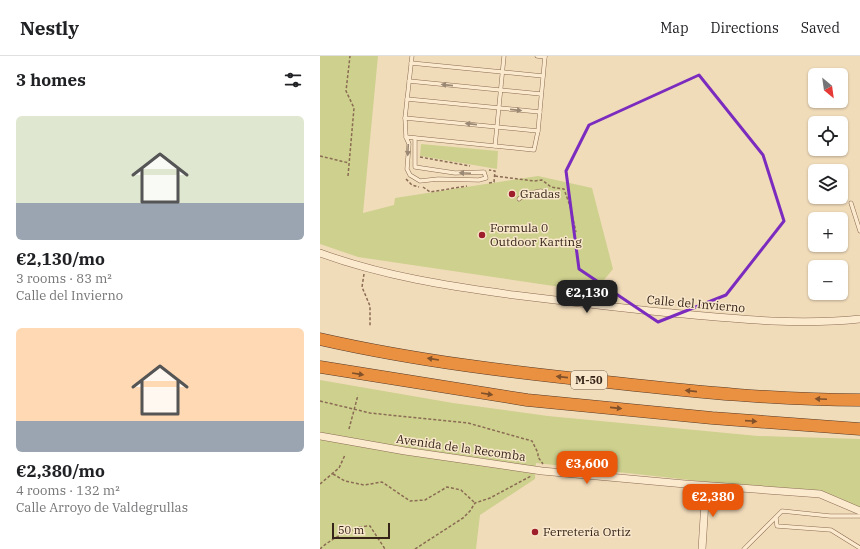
<!DOCTYPE html>
<html lang="en">
<head>
<meta charset="utf-8">
<style>
  :root { --surface:#fff; --page:#f2f2f2; --text:#202124; --muted:#757577; --line:#e0e0e0; --accent:#ea580c }
  body { margin:0; font-family:"IBM Plex Serif",serif; background:var(--page); color:var(--text); height:100vh; display:flex; flex-direction:column; font-size:15px; white-space:nowrap }
  * { box-sizing:border-box; margin:0 }
  p { font-size:13px; color:var(--muted) }
  .icon { flex:none; width:22px; height:22px; fill:none; stroke:currentColor; stroke-width:2; stroke-linecap:round; stroke-linejoin:round }
  .map { position:relative; flex:1; overflow:hidden }
  .panel { display:flex; flex-direction:column; background:var(--surface); width:320px }
  .panel>* { flex:none }
  .needle { width:26px; rotate:151deg }
  .fabs { position:absolute; left:488px; top:12px; display:grid; gap:8px }
  .fabs a { display:grid; place-items:center; width:40px; height:40px; border-radius:6px; background:var(--surface); box-shadow:0 1px 3px #0004; font-size:20px }
  .scale { position:absolute; left:12px; bottom:10px; width:58px; box-sizing:border-box; padding-left:4px; border:2px solid #37251a; border-top:0; font-size:11px; line-height:14px; white-space:nowrap; color:#37251a; -webkit-text-stroke:3px #f8e7cb; paint-order:stroke }
  .price { position:absolute; translate:-50% -34px; padding:0 9px; border-radius:8px; background:var(--accent); color:#fff; font-size:13px; line-height:26px; filter:drop-shadow(0 1px 2px #0008) }
  .price::after { content:''; position:absolute; left:50%; top:24px; width:12px; height:9px; margin-left:-6px; background:inherit; clip-path:polygon(0 0,100% 0,50% 100%) }
  .price.on { background:#222; color:#fff }
  ul { padding:0; list-style:none }
  li { display:grid; align-content:center; gap:8px; height:212px; padding:0 16px }
  li span { display:grid; place-items:center; height:124px; border-radius:6px; color:#555 }
  li>.icon { margin-inline-start:auto }
  span .icon { width:72px; height:72px; fill:#fffc; stroke-width:1 }
  li b { font-size:17px }
  h2 { display:flex; justify-content:space-between; align-items:center; height:48px; padding:0 16px; font-size:17px }
  header { display:flex; align-items:center; gap:24px; box-sizing:border-box; height:56px; padding:0 20px; background:var(--surface); border-bottom:1px solid var(--line) }
  header strong { font-size:19px }
  nav { display:flex; gap:22px; margin-inline-start:auto; font-size:14px }
  main { display:flex; flex:1; min-height:0 }
  .map>svg:first-child { display:block }
</style>
</head>
<body>
<header>
<strong>Nestly</strong>
<nav><a>Map</a><a>Directions</a><a>Saved</a></nav>
</header>
<main>
<section class="panel">
<h2>3 homes<svg class="icon" aria-label="filters" viewBox="0 0 24 24"><path d="M4 7h16M4 17h16"/><circle cx="9" cy="7" r="2"/><circle cx="15" cy="17" r="2"/></svg></h2>
<ul>
<li><span style="background:linear-gradient(#dfe7d0 70%,#9aa5b1 0)"><svg class="icon" aria-label="home" viewBox="0 0 24 24"><path d="M3 11l9-7 9 7M6 9v11h12V9"/></svg></span><div><b>€2,130/mo</b><p>3 rooms · 83 m²</p><p>Calle del Invierno</p></div></li>
<li><span style="background:linear-gradient(#ffd9b3 75%,#9aa5b1 0)"><svg class="icon" aria-label="home" viewBox="0 0 24 24"><path d="M3 11l9-7 9 7M6 9v11h12V9"/></svg></span><div><b>€2,380/mo</b><p>4 rooms · 132 m²</p><p>Calle Arroyo de Valdegrullas</p></div></li>
</ul>
</section>
<div class="map">
<svg width="540" height="493" viewBox="0 0 540 493">
  <rect width="100%" height="100%" fill="#f1dcba"/>
  <!-- green -->
  <g fill="#ced08e">
    <polygon points="0,0 58,0 43,157 74,149 75,142 218,120 272,132 293,213 274,236 38,201 0,188"/>
    <polygon points="101,88 178,95 177,113 100,100"/>
    <polygon points="0,324 133,347 228,360 438,380 540,383 540,453 518,441 495,434 397,427 216,407 215,423 160,459 156,493 0,493"/>
  </g>
  <g fill="none" stroke-linecap="round" stroke-linejoin="round">
    <defs>
      <g id="lane">
        <polyline points="92,0 85,62 86,81 89,88 87,113 90,119 100,125 118,123 159,124 166,122 164,116 135,117 95,111 95,82"/>
        <polyline points="217,0 225,1"/>
        <polyline points="91,7 223,20"/>
        <polyline points="89,25 221,38"/>
        <polyline points="87,43 220,56"/>
        <polyline points="85,62 218,75"/>
        <polyline points="86,81 214,94 218,75 225,0"/>
        <polyline points="175,90 184,0"/>
        <polyline points="199,143 205,138 221,135 223,137"/>
        <polyline points="531,147 540,175"/>
        <polyline points="456,462 457,470 511,474 540,492"/>
        <polyline points="424,493 462,455 510,460 540,460"/>
      </g>
      <g id="street">
        <path d="M0,197c63,23 128,33 194,42 49,6 98,12 147,17 66,6 133,14 199,7"/>
        <polyline points="0,380 85,395 222,415 365,428 500,438 540,455"/>
        <polyline points="382,493 386,430"/>
      </g>
      <g id="highway">
        <path d="M0,283c97,22 197,34 296,44 81,9 163,17 244,17"/>
        <polyline points="0,311 207,344 392,362 540,373"/>
      </g>
    </defs>
    <!-- lane casing -->
    <use href="#lane" stroke="#8a6b53" stroke-width="4.5"/>
    <!-- street casing -->
    <use href="#street" stroke="#8a6b53" stroke-width="8"/>
    <!-- highway casing -->
    <use href="#highway" stroke="#563a28" stroke-width="13"/>
    <!-- path -->
    <g stroke="#8a6b53" stroke-width="1.5" stroke-dasharray="3 2" stroke-linecap="butt">
      <polyline points="0,100 29,107"/>
      <polyline points="100,101 150,110"/>
      <polyline points="28,120 34,52 26,35 30,0"/>
      <polyline points="175,120 214,125 222,124 231,131 244,133 250,150 256,176"/>
      <polyline points="86,123 92,129 99,131"/>
      <polyline points="169,127 174,126 175,115 169,114"/>
      <polyline points="103,131 110,136 147,130"/>
      <polyline points="44,218 42,231 50,250 50,271"/>
      <polyline points="0,345 50,357 148,367 212,385 218,397 218,401 223,408"/>
      <polyline points="29,373 38,339"/>
      <polyline points="13,418 25,425 44,429 62,426 90,445 105,444 127,431 141,434 155,447"/>
      <polyline points="0,428 19,412 25,399"/>
      <path d="M0,493c10,-10 37,-24 50,-23l15,23"/>
      <polyline points="95,493 143,462 150,455 155,447 170,442 211,420"/>
    </g>
    <!-- lane -->
    <use href="#lane" stroke="#fceace" stroke-width="3.5"/>
    <!-- street -->
    <use href="#street" stroke="#fceace" stroke-width="7"/>
    <!-- highway -->
    <use href="#highway" stroke="#ea9141" stroke-width="12"/>
  </g>
  <!-- one-way arrows -->
  <defs><path id="oneway-solid" d="M-6-.8H1V-3.2L6.5 0L1 3.2V.8H-6Z"/></defs>
  <g fill="#9a8874">
    <use href="#oneway-solid" transform="translate(127 29) rotate(-174)"/>
    <use href="#oneway-solid" transform="translate(196 54) rotate(6)"/>
    <use href="#oneway-solid" transform="translate(151 68) rotate(-174)"/>
    <use href="#oneway-solid" transform="translate(88 94) rotate(93)"/>
    <use href="#oneway-solid" transform="translate(145 117) rotate(-178)"/>
  </g>
  <g fill="#7f502a">
    <use href="#oneway-solid" transform="translate(113 303) rotate(-171)"/>
    <use href="#oneway-solid" transform="translate(38 318) rotate(9)"/>
    <use href="#oneway-solid" transform="translate(242 321) rotate(-174)"/>
    <use href="#oneway-solid" transform="translate(371 335) rotate(-174)"/>
    <use href="#oneway-solid" transform="translate(167 338) rotate(9)"/>
    <use href="#oneway-solid" transform="translate(501 343) rotate(-177)"/>
    <use href="#oneway-solid" transform="translate(296 352) rotate(6)"/>
    <use href="#oneway-solid" transform="translate(431 365) rotate(4)"/>
  </g>
  <!-- marked area -->
  <path fill="none" stroke="#7b2cbf" stroke-width="3" stroke-linejoin="round" d="M379,19l64,80 21,66 -58,74 -68,27 -79,-53 -13,-98 23,-46z"/>
  <!-- markers -->
  <g fill="#9e1e2b" stroke="#f8e7cb" stroke-width="1.5">
    <circle cx="192" cy="138" r="4"/>
    <circle cx="162" cy="179" r="4"/>
    <circle cx="215" cy="476" r="4"/>
  </g>
  <g text-anchor="middle" stroke-width="3" stroke-linejoin="round" paint-order="stroke">
    <!-- shield labels -->
    <rect fill="#f8e7cb" stroke="#715f4f" stroke-width="1" x="251" y="315" width="36" height="18" rx="3"/>
    <g font-size="11" font-weight="bold" fill="#37251a">
      <text x="269" y="328">M-50</text>
    </g>
    <!-- poi labels -->
    <g font-size="12" fill="#37251a" stroke="#f8e7cb" text-anchor="start">
      <text x="200" y="142">Gradas</text>
      <text x="170" y="176">Formula 0<tspan x="170" dy="14">Outdoor Karting</tspan></text>
      <text x="223" y="480">Ferretería Ortiz</text>
    </g>
    <!-- street labels -->
    <g font-size="12" fill="#37251a" stroke="#f8e7cb">
      <text transform="translate(376 248) rotate(5)" y="4">Calle del Invierno</text>
      <text transform="translate(141 392) rotate(8)" y="4">Avenida de la Recomba</text>
    </g>
  </g>
</svg>
<div class="fabs">
<a><svg class="needle" viewBox="-14 -14 28 28"><path d="M0-13l5 13h-10z" fill="#e53935"/><path d="M0 13l5-13h-10z" fill="#757577"/></svg></a>
<a><svg class="icon" aria-label="locate" viewBox="0 0 24 24"><circle cx="12" cy="12" r="6"/><path d="M12 2v4M12 18v4M2 12h4M18 12h4"/></svg></a>
<a><svg class="icon" aria-label="layers" viewBox="0 0 24 24"><path d="M12 4l9 5-9 5-9-5zM3 14l9 5 9-5"/></svg></a>
<a>+</a>
<a>−</a>
</div>
<div class="scale">50 m</div>
<b class="price on" style="left:267px;top:258px">€2,130</b>
<b class="price" style="left:267px;top:429px">€3,600</b>
<b class="price" style="left:393px;top:462px">€2,380</b>
</div>
</main>
</body>
</html>
